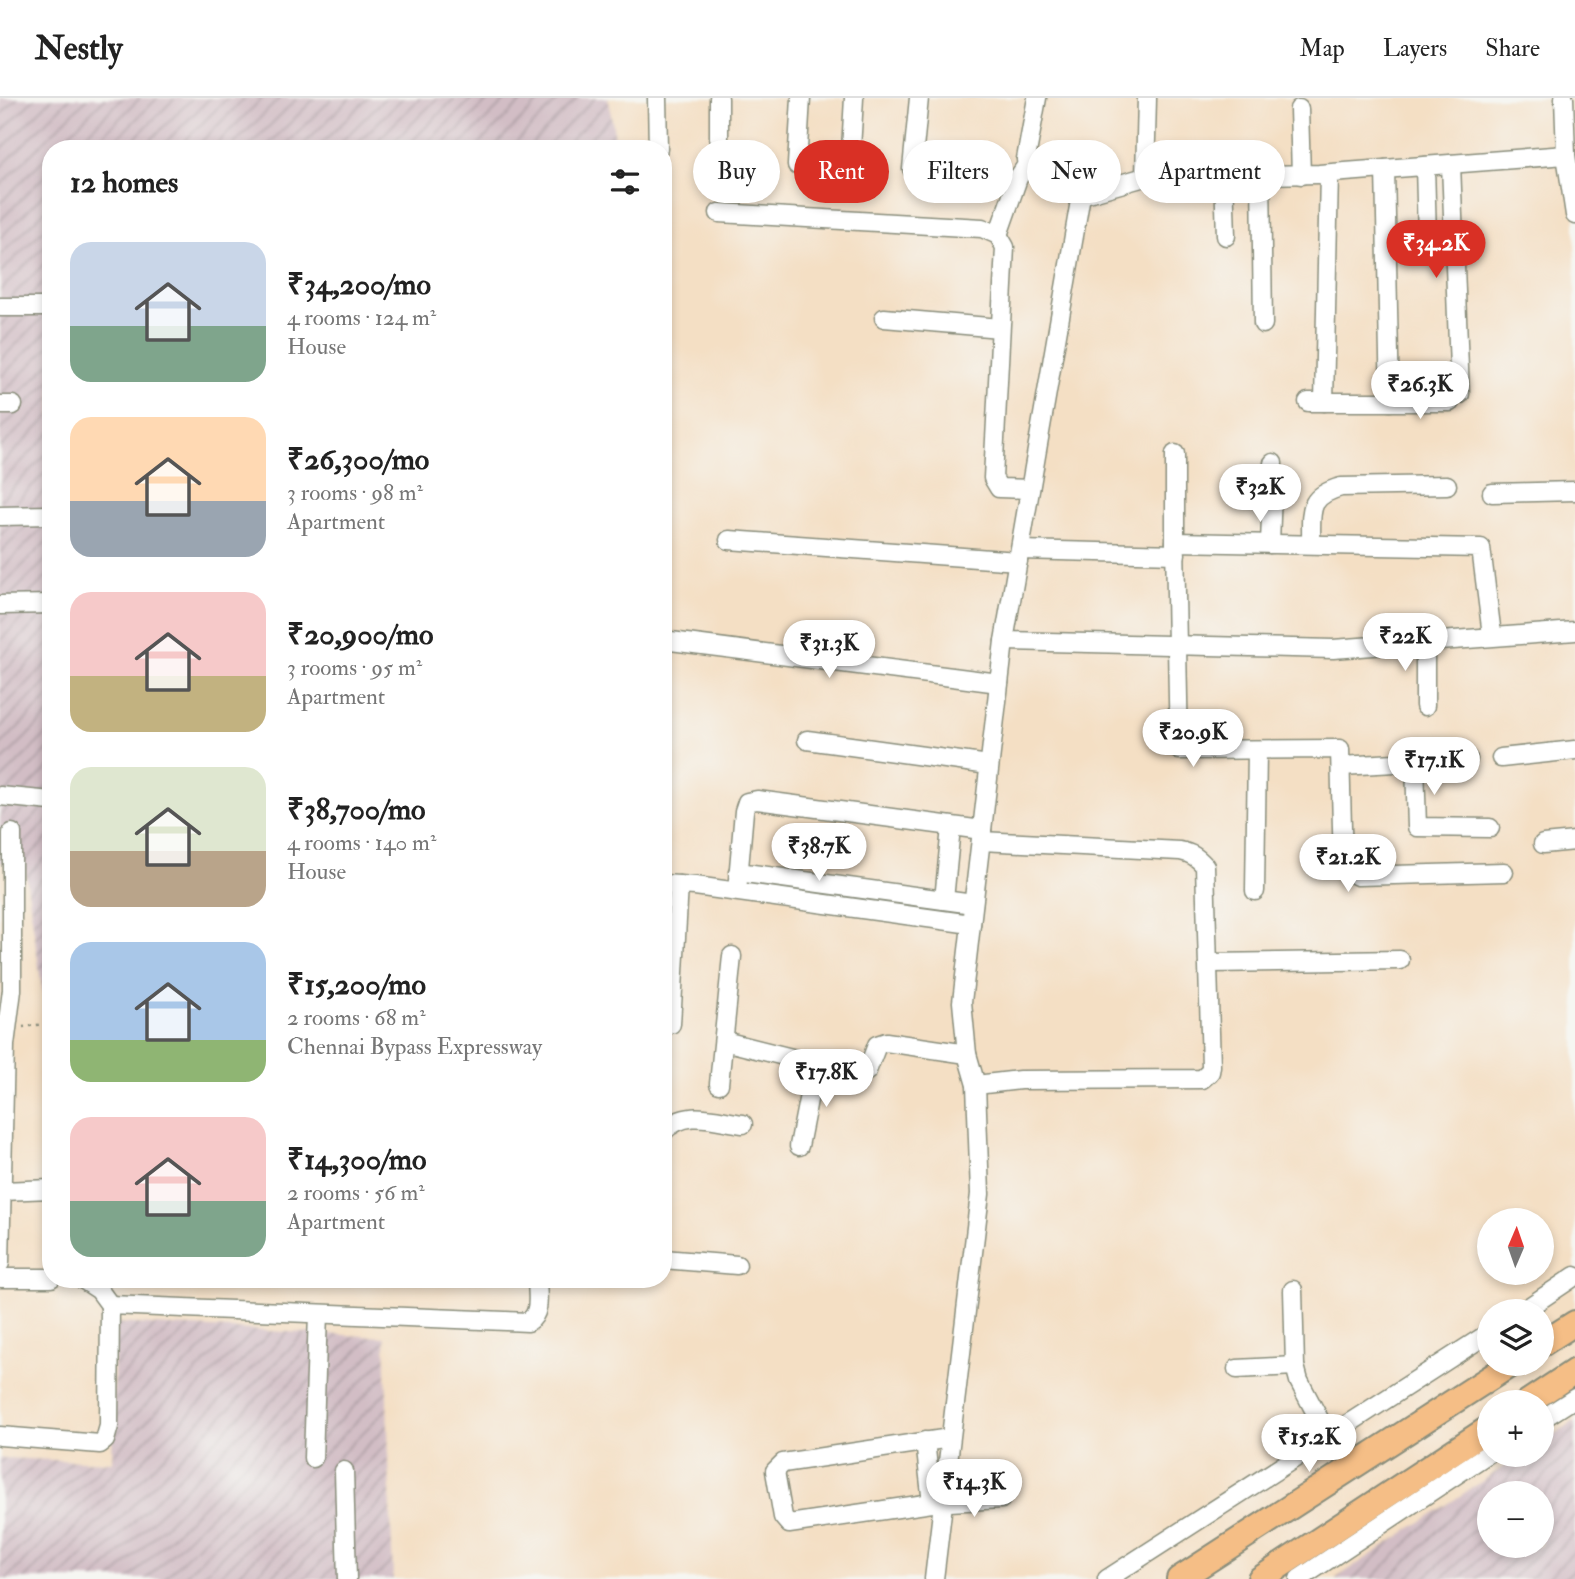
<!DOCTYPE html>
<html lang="en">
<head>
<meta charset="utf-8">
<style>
  :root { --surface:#fff; --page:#f6f6f6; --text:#222; --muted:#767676; --line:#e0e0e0; --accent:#d93025 }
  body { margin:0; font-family:"IM FELL Double Pica",serif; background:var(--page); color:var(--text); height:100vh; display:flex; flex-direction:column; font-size:26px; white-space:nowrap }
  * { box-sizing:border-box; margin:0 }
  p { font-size:23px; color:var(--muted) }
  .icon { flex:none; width:38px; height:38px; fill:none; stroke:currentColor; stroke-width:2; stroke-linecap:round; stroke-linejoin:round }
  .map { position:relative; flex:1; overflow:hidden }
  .side { position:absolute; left:42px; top:42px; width:630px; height:1148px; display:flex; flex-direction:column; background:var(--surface); border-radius:28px; box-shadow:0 4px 10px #0003 }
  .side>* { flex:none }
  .banner { position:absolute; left:693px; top:42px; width:665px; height:63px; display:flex; gap:14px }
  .needle { width:46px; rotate:2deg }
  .fabs { position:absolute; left:1477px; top:1110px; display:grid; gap:14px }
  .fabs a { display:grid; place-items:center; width:77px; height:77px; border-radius:50%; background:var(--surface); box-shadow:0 4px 10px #0003; font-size:35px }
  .price { position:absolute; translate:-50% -60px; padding:0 16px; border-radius:24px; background:#fff; color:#222; font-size:23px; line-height:46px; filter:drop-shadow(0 2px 4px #0008) }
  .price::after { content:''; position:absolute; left:50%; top:42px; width:21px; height:16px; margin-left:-10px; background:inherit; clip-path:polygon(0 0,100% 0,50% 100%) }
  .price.selected { background:var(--accent); color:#fff }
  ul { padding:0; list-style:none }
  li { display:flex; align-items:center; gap:21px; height:175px; padding:0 28px }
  li span { display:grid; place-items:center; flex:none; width:196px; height:140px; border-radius:21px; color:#555 }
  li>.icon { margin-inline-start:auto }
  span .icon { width:84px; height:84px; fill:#fffc; stroke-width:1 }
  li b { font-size:30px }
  h2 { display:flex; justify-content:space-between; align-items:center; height:84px; padding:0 28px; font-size:30px }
  .chip { padding:0 24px; border-radius:32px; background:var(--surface); box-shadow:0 4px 10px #0003; font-size:24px; line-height:63px }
  .chip.selected { background:var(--accent); color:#fff }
  header { display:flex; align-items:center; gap:42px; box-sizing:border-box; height:98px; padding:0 35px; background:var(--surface); border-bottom:2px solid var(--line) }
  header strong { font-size:33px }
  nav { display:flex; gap:38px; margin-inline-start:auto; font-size:24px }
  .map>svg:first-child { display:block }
</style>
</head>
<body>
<header>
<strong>Nestly</strong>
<nav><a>Map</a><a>Layers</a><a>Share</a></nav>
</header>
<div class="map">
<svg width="1575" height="1481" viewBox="0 0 1575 1481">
  <defs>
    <pattern id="industrial-furrows" width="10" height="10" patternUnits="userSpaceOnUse" patternTransform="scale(1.75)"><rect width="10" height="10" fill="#d2bdc5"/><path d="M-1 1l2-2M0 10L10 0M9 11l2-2" fill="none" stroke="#aa9ba1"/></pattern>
  </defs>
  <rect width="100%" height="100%" fill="#f6f6f2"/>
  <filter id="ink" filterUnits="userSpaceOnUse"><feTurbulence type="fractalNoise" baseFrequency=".0143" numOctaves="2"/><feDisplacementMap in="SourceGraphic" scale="14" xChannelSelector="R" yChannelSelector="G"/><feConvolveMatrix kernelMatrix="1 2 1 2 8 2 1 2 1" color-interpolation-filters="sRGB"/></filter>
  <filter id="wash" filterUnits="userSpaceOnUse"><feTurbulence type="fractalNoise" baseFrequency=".00686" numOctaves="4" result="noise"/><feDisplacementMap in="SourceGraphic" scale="28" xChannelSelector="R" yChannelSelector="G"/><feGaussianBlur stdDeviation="1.57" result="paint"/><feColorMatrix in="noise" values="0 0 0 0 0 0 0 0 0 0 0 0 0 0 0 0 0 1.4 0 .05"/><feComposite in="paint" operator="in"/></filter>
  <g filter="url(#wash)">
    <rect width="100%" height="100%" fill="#f4dfc4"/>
    <!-- industrial -->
    <g fill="url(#industrial-furrows)" fill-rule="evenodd">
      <polygon points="0,0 608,0 617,51 51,51 51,924 47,924 25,771 0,764"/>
      <polygon points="115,1225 385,1239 393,1481 0,1481 0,1360 112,1364"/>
      <path d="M1575,1323v158h-240l188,-125h19v-12zM1489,1395h53v52h-53z"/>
    </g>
  </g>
  <g filter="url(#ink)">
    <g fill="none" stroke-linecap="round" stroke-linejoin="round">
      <defs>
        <g id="minor">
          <polyline points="657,0 658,51"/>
          <polyline points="1564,0 1566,57 1575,117"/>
          <polyline points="1299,11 1301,77"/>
          <polyline points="719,40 719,0"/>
          <polyline points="1451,66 1460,296"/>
          <polyline points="797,67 801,0"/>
          <polyline points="850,68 854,0"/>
          <polyline points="1425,68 1427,139"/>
          <polyline points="912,71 919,0"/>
          <polyline points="1261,77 1263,226"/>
          <polyline points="1224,78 1226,138"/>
          <polyline points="1145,79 1147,0"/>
          <polyline points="1081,97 1145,79 1319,76 1566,57"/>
          <polyline points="719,115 982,130 998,137 1005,149 993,380 999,390 1030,391"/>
          <polyline points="998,137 1018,80 1028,65"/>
          <polyline points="0,209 51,209"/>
          <polyline points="884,220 1000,230"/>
          <polyline points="1308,304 1324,304 1329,76"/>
          <polyline points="1324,304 1390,304 1385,71"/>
          <polyline points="1390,304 1450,304"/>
          <polyline points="0,307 13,307"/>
          <polyline points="1492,395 1575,393"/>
          <polyline points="0,418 51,417"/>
          <polyline points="729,442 1018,463"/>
          <polyline points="1175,444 1175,356"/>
          <polyline points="1270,446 1273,365"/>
          <path d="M1311,446c1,-31 -6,-47 30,-57l106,-2"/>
          <polyline points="1020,452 1176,456"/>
          <polyline points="0,507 51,506"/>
          <polyline points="1492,537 1481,450 1175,444 1179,652 1340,651 1343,769 1357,778 1504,774"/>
          <polyline points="663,542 999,585"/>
          <polyline points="1004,543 1333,551 1575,533"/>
          <polyline points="1425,608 1425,543"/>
          <polyline points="807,642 989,667"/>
          <polyline points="1501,660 1575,652"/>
          <polyline points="1415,665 1417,729 1490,730"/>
          <polyline points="1341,668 1468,661"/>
          <polyline points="0,698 51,703"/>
          <polyline points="1543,746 1575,743"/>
          <polyline points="738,774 973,806"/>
          <polyline points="663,786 695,788 971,826"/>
          <polyline points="737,793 744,713 747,704 757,702 982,732"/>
          <polyline points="1255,793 1257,652"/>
          <polyline points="944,802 951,729"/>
          <polyline points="1210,865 1400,862"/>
          <polyline points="671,926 679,787"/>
          <polyline points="724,943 860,977 867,973 877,947 886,944 967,956"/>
          <polyline points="719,986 732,858"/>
          <path d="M976,987l44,-5 182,-1 8,-7 1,-6 -6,-200c-8,-9 -14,-13 -25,-15l-199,-10"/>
          <path d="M663,1034c23,-24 50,-12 80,-8"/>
          <polyline points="799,1048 815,966"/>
          <polyline points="3,1093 51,1091"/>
          <polyline points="663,1161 737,1167"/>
          <polyline points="0,1165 5,947 12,892 12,735"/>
          <polyline points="0,1180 51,1180"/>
          <polyline points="82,1181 99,1192 110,1207"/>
          <polyline points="1293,1192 1295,1268 1299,1283 1329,1340"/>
          <polyline points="1523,1213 1575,1178"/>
          <polyline points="1237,1271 1295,1268"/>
          <polyline points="1542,1321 1575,1300"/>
          <path d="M0,1338l100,8 5,-4 4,-14 1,-121 418,17c14,-9 9,-28 9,-43"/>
          <polyline points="950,1340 783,1365 775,1373 783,1419 789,1426 932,1405 1001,1401"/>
          <polyline points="925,1343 932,1405"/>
          <polyline points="313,1360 318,1216"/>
          <polyline points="344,1373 347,1481"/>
          <polyline points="934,1481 980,1096 976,987 967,956 962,904 1004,543 1081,97 1026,61 1037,0"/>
          <polyline points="1107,1481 1489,1235"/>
          <polyline points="1299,1481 1489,1355"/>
        </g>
        <g id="highway">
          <polyline points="1542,1246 1575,1225"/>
          <polyline points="1528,1304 1575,1273"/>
          <polyline points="1179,1481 1513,1265"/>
          <polyline points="1260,1481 1489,1330"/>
        </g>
      </defs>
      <!-- minor casing -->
      <use href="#minor" stroke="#8a8e7c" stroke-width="21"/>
      <!-- highway casing -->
      <use href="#highway" stroke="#8a8e7c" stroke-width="28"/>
      <!-- path -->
      <polyline stroke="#8a8e7c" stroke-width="2.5" stroke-dasharray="2 5" stroke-linecap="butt" points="23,929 51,925"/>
      <!-- minor -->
      <use href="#minor" stroke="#fff" stroke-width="18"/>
      <!-- highway -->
      <use href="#highway" stroke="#f5be86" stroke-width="24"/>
    </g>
  </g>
</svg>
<div class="fabs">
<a><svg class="needle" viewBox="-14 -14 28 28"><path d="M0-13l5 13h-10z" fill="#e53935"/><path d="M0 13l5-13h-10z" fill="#767676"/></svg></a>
<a><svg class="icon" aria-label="layers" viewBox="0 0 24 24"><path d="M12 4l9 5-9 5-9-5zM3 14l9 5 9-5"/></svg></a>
<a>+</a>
<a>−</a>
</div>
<b class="price selected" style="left:1436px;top:182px">₹34.2K</b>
<b class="price" style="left:1420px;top:323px">₹26.3K</b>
<b class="price" style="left:1260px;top:426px">₹32K</b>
<b class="price" style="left:1405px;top:575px">₹22K</b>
<b class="price" style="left:829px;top:582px">₹31.3K</b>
<b class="price" style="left:1193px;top:671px">₹20.9K</b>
<b class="price" style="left:1434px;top:699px">₹17.1K</b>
<b class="price" style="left:819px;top:785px">₹38.7K</b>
<b class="price" style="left:1348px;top:796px">₹21.2K</b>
<b class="price" style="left:826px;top:1011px">₹17.8K</b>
<b class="price" style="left:1309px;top:1376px">₹15.2K</b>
<b class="price" style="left:974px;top:1421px">₹14.3K</b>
<div class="banner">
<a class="chip">Buy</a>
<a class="chip selected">Rent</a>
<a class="chip">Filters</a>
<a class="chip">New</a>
<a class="chip">Apartment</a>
</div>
<section class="side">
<h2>12 homes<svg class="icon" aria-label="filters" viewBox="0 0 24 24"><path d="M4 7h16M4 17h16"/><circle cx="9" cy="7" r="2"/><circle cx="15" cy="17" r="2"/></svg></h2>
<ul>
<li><span style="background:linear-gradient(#c9d6e8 60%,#7fa58c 0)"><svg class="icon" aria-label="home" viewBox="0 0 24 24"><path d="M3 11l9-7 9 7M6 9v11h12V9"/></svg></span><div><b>₹34,200/mo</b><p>4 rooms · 124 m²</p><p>House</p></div></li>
<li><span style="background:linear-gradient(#ffd9b3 60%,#9aa5b1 0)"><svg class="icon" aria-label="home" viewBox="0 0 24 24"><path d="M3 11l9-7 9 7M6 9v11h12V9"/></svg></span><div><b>₹26,300/mo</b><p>3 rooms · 98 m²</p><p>Apartment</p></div></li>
<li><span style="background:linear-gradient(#f6c9c9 60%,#c2b280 0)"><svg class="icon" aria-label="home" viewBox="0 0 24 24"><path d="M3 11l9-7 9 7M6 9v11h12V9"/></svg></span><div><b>₹20,900/mo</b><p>3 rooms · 95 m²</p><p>Apartment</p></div></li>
<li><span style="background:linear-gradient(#dfe7d0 60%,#b9a48a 0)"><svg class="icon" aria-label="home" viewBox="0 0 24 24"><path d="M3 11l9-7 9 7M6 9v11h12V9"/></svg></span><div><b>₹38,700/mo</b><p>4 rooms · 140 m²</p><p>House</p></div></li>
<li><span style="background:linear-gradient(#a9c7e8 70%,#8fb573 0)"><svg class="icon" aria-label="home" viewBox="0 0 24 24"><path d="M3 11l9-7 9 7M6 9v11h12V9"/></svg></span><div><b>₹15,200/mo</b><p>2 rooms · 68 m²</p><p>Chennai Bypass Expressway</p></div></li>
<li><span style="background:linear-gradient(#f6c9c9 60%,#7fa58c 0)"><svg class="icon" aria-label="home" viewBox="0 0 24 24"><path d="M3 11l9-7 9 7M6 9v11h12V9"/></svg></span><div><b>₹14,300/mo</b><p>2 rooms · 56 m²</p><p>Apartment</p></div></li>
</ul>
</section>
</div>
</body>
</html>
